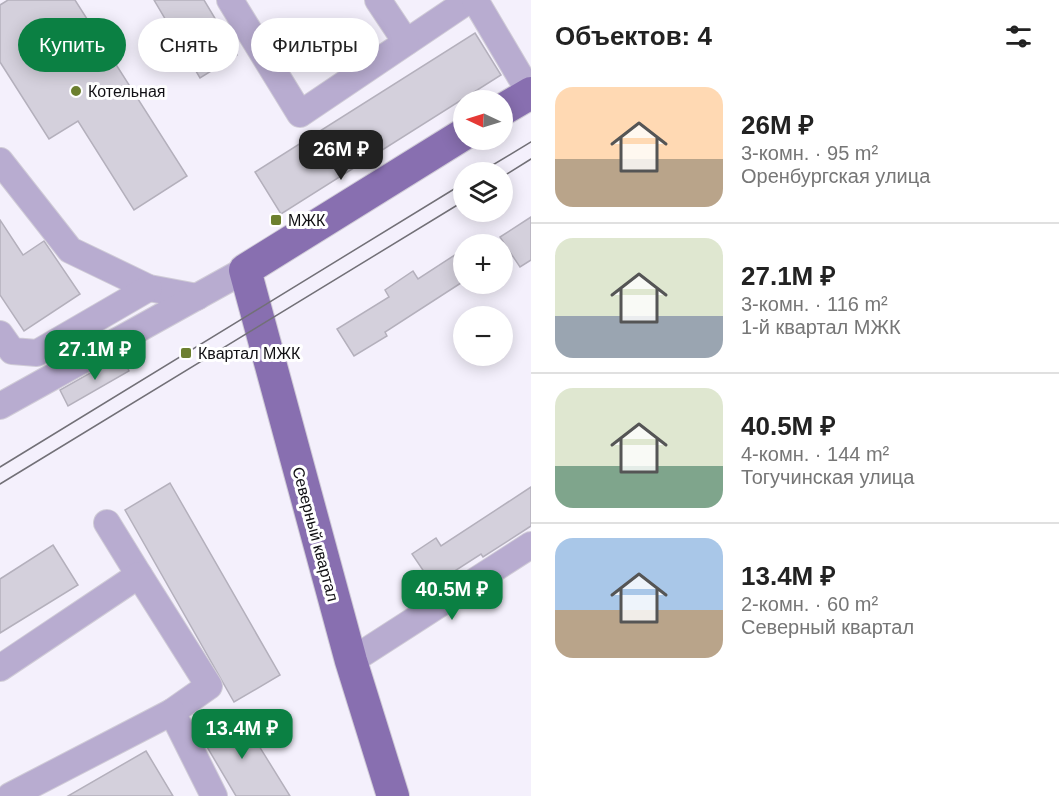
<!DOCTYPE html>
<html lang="ru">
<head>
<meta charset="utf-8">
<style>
  :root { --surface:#fff; --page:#f2f2f2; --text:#222; --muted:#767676; --line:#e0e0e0; --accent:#0b8043 }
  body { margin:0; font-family:Helvetica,sans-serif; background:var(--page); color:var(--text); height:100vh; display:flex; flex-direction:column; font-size:22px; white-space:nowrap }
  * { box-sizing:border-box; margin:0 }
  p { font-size:20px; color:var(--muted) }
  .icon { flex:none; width:33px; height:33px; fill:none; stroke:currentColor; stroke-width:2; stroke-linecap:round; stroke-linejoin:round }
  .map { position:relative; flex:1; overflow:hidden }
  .sheet { display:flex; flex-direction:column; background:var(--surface); width:528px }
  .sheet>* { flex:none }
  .hud { position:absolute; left:18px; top:18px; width:423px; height:54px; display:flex; gap:12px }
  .needle { width:39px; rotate:274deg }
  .controls { position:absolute; left:453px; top:90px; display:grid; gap:12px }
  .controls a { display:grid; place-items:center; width:60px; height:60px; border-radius:50%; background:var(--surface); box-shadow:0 3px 15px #0003; font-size:30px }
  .price { position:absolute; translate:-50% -51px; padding:0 14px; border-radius:12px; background:var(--accent); color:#fff; font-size:20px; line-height:39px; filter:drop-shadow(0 2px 3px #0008) }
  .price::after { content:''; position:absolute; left:50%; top:36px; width:18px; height:14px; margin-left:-9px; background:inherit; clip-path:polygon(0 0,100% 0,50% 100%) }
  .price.on { background:#222; color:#fff }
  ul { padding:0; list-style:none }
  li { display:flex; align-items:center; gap:18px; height:150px; padding:0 24px }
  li+li { border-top:2px solid var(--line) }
  li span { display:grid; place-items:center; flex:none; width:168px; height:120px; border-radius:18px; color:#555 }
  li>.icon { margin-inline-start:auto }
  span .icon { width:72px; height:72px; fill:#fffc; stroke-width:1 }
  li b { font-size:26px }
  h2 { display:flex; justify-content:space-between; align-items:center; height:72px; padding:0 24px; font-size:26px }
  .pill { padding:0 21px; border-radius:27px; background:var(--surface); box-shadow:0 3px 15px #0003; font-size:21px; line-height:54px }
  .pill.on { background:var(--accent); color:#fff }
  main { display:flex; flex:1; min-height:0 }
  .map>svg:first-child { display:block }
</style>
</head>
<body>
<main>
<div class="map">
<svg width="531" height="796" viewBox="0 0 531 796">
  <rect width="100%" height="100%" fill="#f4f0fc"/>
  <!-- building -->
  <g fill="#d4d0dc" stroke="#b4b0bc" stroke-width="1.5">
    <polygon points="8,0 75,0 187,176 134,210 78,121 49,139 0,62 0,5"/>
    <polygon points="154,0 204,0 237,55 200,78"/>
    <polygon points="475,33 501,75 281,214 255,172"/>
    <polygon points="531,217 531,260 520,267 500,237"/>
    <polygon points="0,220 23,255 44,241 80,294 24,331 0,295"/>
    <polygon points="464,249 464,281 385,332 387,336 354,356 337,329 389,297 385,290 413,271 418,279"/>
    <polygon points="122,355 129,371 68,406 60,390"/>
    <polygon points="170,483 280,675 234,702 125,510"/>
    <polygon points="531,487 531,526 483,557 481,554 433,585 412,554 436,538 441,546"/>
    <polygon points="53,545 78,585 0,633 0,579"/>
    <polygon points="238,712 290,796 236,796 200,735"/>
    <polygon points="146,751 173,796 68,796"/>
  </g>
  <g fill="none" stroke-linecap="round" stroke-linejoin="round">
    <defs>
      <g id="minor">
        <polyline points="230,0 300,114 469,0"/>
        <polyline points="378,0 406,42"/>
        <polyline points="475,0 530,93"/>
        <polyline points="0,161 70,250 149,288 197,297"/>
        <polyline points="0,334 12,351 37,353 149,288"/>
        <polyline points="0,406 245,270"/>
        <polyline points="107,523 139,575"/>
        <polyline points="351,661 531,545"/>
        <polyline points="0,668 139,575 209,686 172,712"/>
        <polyline points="10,796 172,712 214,796"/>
      </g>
      <g id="major">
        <polyline points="502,110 531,93"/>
        <polyline points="393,796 351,661 245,270 464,134"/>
      </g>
    </defs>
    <!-- minor casing -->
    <use href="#minor" stroke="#d0ccd7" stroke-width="28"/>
    <!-- major casing -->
    <use href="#major" stroke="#d0ccd7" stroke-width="34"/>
    <!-- minor -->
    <use href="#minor" stroke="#b8acd0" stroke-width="26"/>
    <!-- major -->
    <use href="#major" stroke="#886fb0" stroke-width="32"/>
    <!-- tram -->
    <g stroke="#727077" stroke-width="1.5">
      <polyline points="481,172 531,142"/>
      <polyline points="502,177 531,159"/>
      <polyline points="0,467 464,183"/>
      <polyline points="0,484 464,201"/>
    </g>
  </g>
  <!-- markers -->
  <g fill="#6c7f2f" stroke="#fff" stroke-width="2">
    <circle cx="76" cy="91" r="6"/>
    <rect x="270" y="214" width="12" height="12" rx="3"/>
    <rect x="180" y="347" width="12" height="12" rx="3"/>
  </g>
  <g text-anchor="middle" stroke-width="6" stroke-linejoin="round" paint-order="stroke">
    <!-- poi labels -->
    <g font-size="16" fill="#111014" stroke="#fff" text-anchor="start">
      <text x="88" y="97">Котельная</text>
      <text x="288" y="226">МЖК</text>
      <text x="198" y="359">Квартал МЖК</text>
    </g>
    <!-- street labels -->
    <g font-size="16" fill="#111014" stroke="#fff">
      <text transform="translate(316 534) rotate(75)" y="6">Северный квартал</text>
    </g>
  </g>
</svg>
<div class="controls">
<a><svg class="needle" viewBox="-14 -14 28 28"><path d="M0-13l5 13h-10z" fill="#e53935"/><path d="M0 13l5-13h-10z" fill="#767676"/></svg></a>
<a><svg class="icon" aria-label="layers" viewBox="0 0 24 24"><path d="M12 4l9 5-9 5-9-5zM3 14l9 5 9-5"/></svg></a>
<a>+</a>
<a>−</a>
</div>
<b class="price on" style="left:341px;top:181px">26M ₽</b>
<b class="price" style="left:95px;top:381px">27.1M ₽</b>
<b class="price" style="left:452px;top:621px">40.5M ₽</b>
<b class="price" style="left:242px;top:760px">13.4M ₽</b>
<div class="hud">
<a class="pill on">Купить</a>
<a class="pill">Снять</a>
<a class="pill">Фильтры</a>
</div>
</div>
<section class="sheet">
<h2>Объектов: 4<svg class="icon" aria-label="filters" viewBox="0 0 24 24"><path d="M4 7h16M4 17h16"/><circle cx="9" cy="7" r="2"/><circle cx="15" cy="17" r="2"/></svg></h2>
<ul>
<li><span style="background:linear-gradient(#ffd9b3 60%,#b9a48a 0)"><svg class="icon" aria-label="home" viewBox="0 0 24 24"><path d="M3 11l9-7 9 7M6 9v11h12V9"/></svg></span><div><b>26M ₽</b><p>3-комн. · 95 m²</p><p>Оренбургская улица</p></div></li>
<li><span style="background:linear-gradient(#dfe7d0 65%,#9aa5b1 0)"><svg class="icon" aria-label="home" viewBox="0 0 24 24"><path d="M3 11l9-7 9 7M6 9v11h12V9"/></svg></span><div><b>27.1M ₽</b><p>3-комн. · 116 m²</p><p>1-й квартал МЖК</p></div></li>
<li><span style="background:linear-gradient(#dfe7d0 65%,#7fa58c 0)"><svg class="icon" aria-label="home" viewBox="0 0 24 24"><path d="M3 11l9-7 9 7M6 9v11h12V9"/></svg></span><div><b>40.5M ₽</b><p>4-комн. · 144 m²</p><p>Тогучинская улица</p></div></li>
<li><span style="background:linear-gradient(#a9c7e8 60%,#b9a48a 0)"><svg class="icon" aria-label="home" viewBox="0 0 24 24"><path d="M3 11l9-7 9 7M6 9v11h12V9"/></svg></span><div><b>13.4M ₽</b><p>2-комн. · 60 m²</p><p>Северный квартал</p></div></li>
</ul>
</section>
</main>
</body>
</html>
